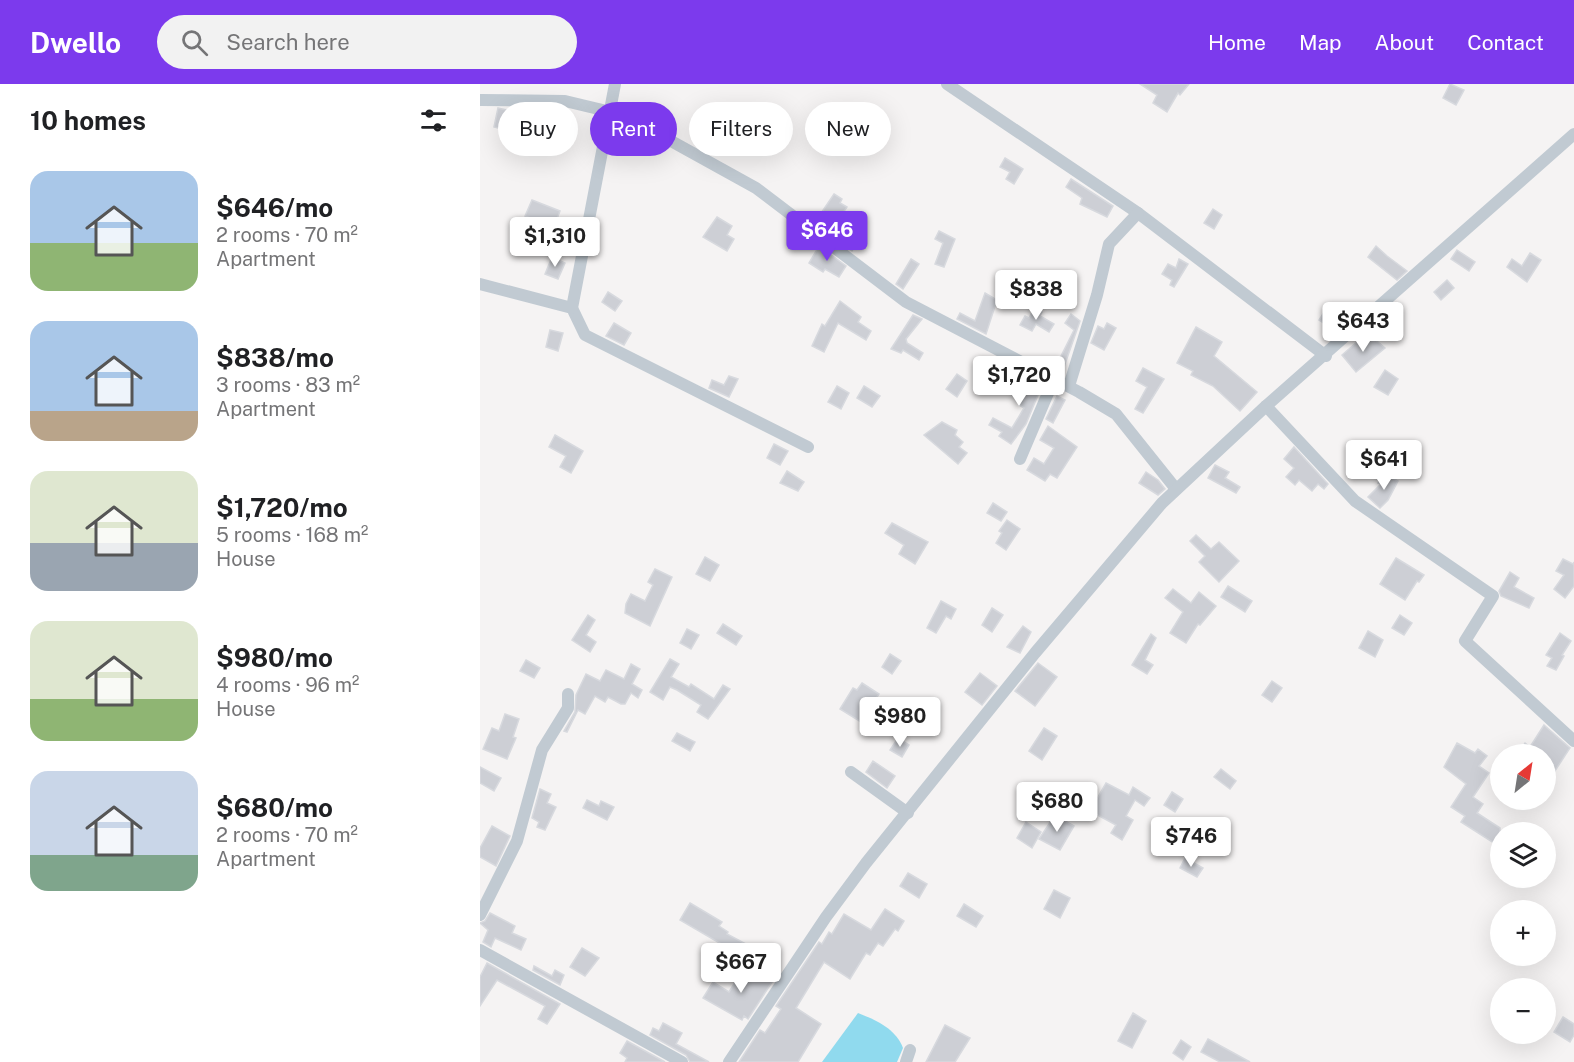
<!DOCTYPE html>
<html lang="en">
<head>
<meta charset="utf-8">
<style>
  :root { --surface:#fff; --page:#f2f2f2; --text:#202124; --muted:#757577; --accent:#7c3aed }
  body { margin:0; font-family:"Public Sans",sans-serif; background:var(--page); color:var(--text); height:100vh; display:flex; flex-direction:column; font-size:22px; white-space:nowrap }
  * { box-sizing:border-box; margin:0 }
  p { font-size:20px; color:var(--muted) }
  .icon { flex:none; width:33px; height:33px; fill:none; stroke:currentColor; stroke-width:2; stroke-linecap:round; stroke-linejoin:round }
  .map { position:relative; flex:1; overflow:hidden }
  .drawer { display:flex; flex-direction:column; background:var(--surface); width:480px }
  .drawer>* { flex:none }
  .top-card { position:absolute; left:18px; top:18px; width:570px; height:54px; display:flex; gap:12px }
  .needle { width:39px; rotate:30deg }
  .controls { position:absolute; left:1010px; top:660px; display:grid; gap:12px }
  .controls a { display:grid; place-items:center; width:66px; height:66px; border-radius:50%; background:var(--surface); box-shadow:0 6px 24px #0002; font-size:30px }
  .price { position:absolute; translate:-50% -51px; padding:0 14px; border-radius:6px; background:#fff; color:#222; font-size:20px; line-height:39px; filter:drop-shadow(0 2px 3px #0008) }
  .price::after { content:''; position:absolute; left:50%; top:36px; width:18px; height:14px; margin-left:-9px; background:inherit; clip-path:polygon(0 0,100% 0,50% 100%) }
  .price.on { background:var(--accent); color:#fff }
  ul { padding:0; list-style:none }
  li { display:flex; align-items:center; gap:18px; height:150px; padding:0 30px }
  li span { display:grid; place-items:center; flex:none; width:168px; height:120px; border-radius:18px; color:#555 }
  li>.icon { margin-inline-start:auto }
  span .icon { width:72px; height:72px; fill:#fffc; stroke-width:1 }
  li b { font-size:26px }
  h2 { display:flex; justify-content:space-between; align-items:center; height:72px; padding:0 30px; font-size:26px }
  .chip { padding:0 21px; border-radius:27px; background:var(--surface); box-shadow:0 6px 24px #0002; font-size:21px; line-height:54px }
  .chip.on { background:var(--accent); color:#fff }
  header { display:flex; align-items:center; gap:36px; box-sizing:border-box; height:84px; padding:0 30px; background:var(--accent); color:#fff }
  header strong { font-size:28px }
  nav { display:flex; gap:33px; margin-inline-start:auto; font-size:21px }
  .search { width:420px; height:54px; background:var(--page); display:flex; align-items:center; gap:15px; box-sizing:border-box; padding:0 21px; border-radius:33px; color:var(--muted); font-size:22px }
  main { display:flex; flex:1; min-height:0 }
  .map>svg:first-child { display:block }
</style>
</head>
<body>
<header>
<strong>Dwello</strong>
<div class="search"><svg class="icon" aria-label="search" viewBox="0 0 24 24"><circle cx="10" cy="10" r="6"/><path d="M15 15l6 6"/></svg>Search here</div>
<nav><a>Home</a><a>Map</a><a>About</a><a>Contact</a></nav>
</header>
<main>
<section class="drawer">
<h2>10 homes<svg class="icon" aria-label="filters" viewBox="0 0 24 24"><path d="M4 7h16M4 17h16"/><circle cx="9" cy="7" r="2"/><circle cx="15" cy="17" r="2"/></svg></h2>
<ul>
<li><span style="background:linear-gradient(#a9c7e8 60%,#8fb573 0)"><svg class="icon" aria-label="home" viewBox="0 0 24 24"><path d="M3 11l9-7 9 7M6 9v11h12V9"/></svg></span><div><b>$646/mo</b><p>2 rooms · 70 m²</p><p>Apartment</p></div></li>
<li><span style="background:linear-gradient(#a9c7e8 75%,#b9a48a 0)"><svg class="icon" aria-label="home" viewBox="0 0 24 24"><path d="M3 11l9-7 9 7M6 9v11h12V9"/></svg></span><div><b>$838/mo</b><p>3 rooms · 83 m²</p><p>Apartment</p></div></li>
<li><span style="background:linear-gradient(#dfe7d0 60%,#9aa5b1 0)"><svg class="icon" aria-label="home" viewBox="0 0 24 24"><path d="M3 11l9-7 9 7M6 9v11h12V9"/></svg></span><div><b>$1,720/mo</b><p>5 rooms · 168 m²</p><p>House</p></div></li>
<li><span style="background:linear-gradient(#dfe7d0 65%,#8fb573 0)"><svg class="icon" aria-label="home" viewBox="0 0 24 24"><path d="M3 11l9-7 9 7M6 9v11h12V9"/></svg></span><div><b>$980/mo</b><p>4 rooms · 96 m²</p><p>House</p></div></li>
<li><span style="background:linear-gradient(#c9d6e8 70%,#7fa58c 0)"><svg class="icon" aria-label="home" viewBox="0 0 24 24"><path d="M3 11l9-7 9 7M6 9v11h12V9"/></svg></span><div><b>$680/mo</b><p>2 rooms · 70 m²</p><p>Apartment</p></div></li>
</ul>
</section>
<div class="map">
<svg width="1094" height="978" viewBox="0 0 1094 978">
  <rect width="100%" height="100%" fill="#f5f3f3"/>
  <!-- water -->
  <path fill="#90daee" d="M378,929c18,7 38,16 45,35l-6,14h-75z"/>
  <!-- building -->
  <g fill="#cdcfd5" stroke="#d7d9de" stroke-width="1.5">
    <polygon points="660,0 709,0 700,11 698,9 687,28 673,19 677,11"/>
    <polygon points="970,0 984,6 976,21 963,14"/>
    <polygon points="18,24 39,29 34,48 14,43"/>
    <polygon points="135,46 152,53 146,70 131,64"/>
    <polygon points="525,74 543,85 534,100 526,95 530,88 520,83"/>
    <polygon points="591,95 633,122 627,133 600,120 602,114 586,103"/>
    <polygon points="354,110 362,115 360,119 367,123 356,139 381,153 372,167 335,138"/>
    <polygon points="52,116 80,127 74,143 45,132"/>
    <polygon points="733,125 742,131 734,145 724,139"/>
    <polygon points="237,133 252,142 247,151 254,155 247,167 223,153"/>
    <polygon points="459,147 475,155 464,183 455,180 463,159 455,155"/>
    <polygon points="339,162 366,182 359,193 345,185 343,188 329,179"/>
    <polygon points="896,162 907,172 927,187 917,196 888,173"/>
    <polygon points="977,166 995,178 989,187 971,175"/>
    <polygon points="1050,169 1061,176 1047,198 1027,183 1032,175 1042,182"/>
    <polygon points="72,173 85,179 78,195 65,190"/>
    <polygon points="431,175 439,180 423,205 416,200"/>
    <polygon points="699,175 708,180 694,203 690,201 692,196 682,190 688,180 696,184"/>
    <polygon points="967,196 974,204 961,216 954,208"/>
    <polygon points="128,208 142,217 135,227 122,218"/>
    <polygon points="505,209 517,216 506,250 477,235 480,229 495,237"/>
    <polygon points="360,217 381,233 378,238 391,247 386,256 358,239 344,268 332,262 342,240 345,242"/>
    <polygon points="848,222 871,236 858,248 839,236"/>
    <polygon points="554,224 562,228 560,232 574,240 569,248 556,240 552,247 540,241 545,232 549,234"/>
    <polygon points="591,230 600,237 584,283 577,280 594,246 585,239"/>
    <polygon points="433,231 442,235 426,255 427,259 443,269 439,276 423,266 421,269 411,265"/>
    <polygon points="134,239 151,249 144,261 126,252"/>
    <polygon points="627,239 636,244 624,266 611,259 618,242 624,245"/>
    <polygon points="716,243 742,258 734,272 777,308 760,327 733,302 711,291 713,287 697,279"/>
    <polygon points="70,246 83,249 78,267 66,263"/>
    <polygon points="891,252 905,264 876,288 862,271 877,258 881,263"/>
    <polygon points="663,284 684,295 663,329 655,325 667,303 656,297"/>
    <polygon points="538,286 547,294 549,291 556,295 552,302 560,306 546,340 531,360 519,352 522,348 509,341 513,334 532,344 544,324 539,321 544,312 529,297"/>
    <polygon points="905,286 918,295 908,311 894,303"/>
    <polygon points="477,290 487,297 477,313 466,305"/>
    <polygon points="249,292 258,295 249,313 229,304 232,296 244,301"/>
    <polygon points="357,302 369,309 361,325 348,318"/>
    <polygon points="384,302 400,312 392,323 377,314"/>
    <polygon points="577,312 585,316 573,339 566,335"/>
    <polygon points="462,338 477,346 475,351 483,358 479,363 487,369 478,380 444,351"/>
    <polygon points="568,342 597,363 577,394 570,390 565,397 547,386 554,374 564,380 574,364 560,356"/>
    <polygon points="75,351 103,367 91,389 80,383 86,372 69,363"/>
    <polygon points="294,360 308,367 300,381 287,374"/>
    <polygon points="814,363 848,400 844,405 838,400 832,407 819,396 815,401 806,393 814,384 804,375"/>
    <polygon points="735,381 749,388 745,394 760,403 756,409 728,394"/>
    <polygon points="307,387 324,398 318,407 300,399"/>
    <polygon points="666,388 678,396 685,405 678,411 659,399"/>
    <polygon points="904,389 918,397 908,416 900,424 888,413 901,400 898,399"/>
    <polygon points="513,419 527,428 521,437 507,429"/>
    <polygon points="527,436 540,445 526,466 516,459 522,449 519,447"/>
    <polygon points="412,439 448,458 435,480 419,470 424,461 405,449"/>
    <polygon points="716,451 731,465 739,458 759,477 739,498 719,478 725,472 710,457"/>
    <polygon points="225,473 239,481 230,497 216,490"/>
    <polygon points="916,474 944,491 939,498 937,497 925,516 900,500"/>
    <polygon points="1083,475 1093,480 1094,478 1094,502 1085,514 1074,505 1084,491 1076,487"/>
    <polygon points="175,485 192,493 170,542 145,529 146,520 151,510 165,517 173,501 168,498"/>
    <polygon points="1030,488 1039,494 1034,503 1054,514 1049,524 1021,512 1019,507"/>
    <polygon points="748,502 772,517 765,528 741,513"/>
    <polygon points="693,505 711,519 719,508 736,522 720,541 718,540 706,559 690,549 703,528 685,514"/>
    <polygon points="461,517 476,525 471,535 466,532 456,549 447,544"/>
    <polygon points="512,524 523,531 512,548 502,541"/>
    <polygon points="108,531 115,536 106,551 116,558 110,568 92,556"/>
    <polygon points="920,531 932,539 924,551 912,544"/>
    <polygon points="243,540 262,552 256,561 237,549"/>
    <polygon points="543,542 551,548 540,569 527,563"/>
    <polygon points="207,545 219,551 211,565 200,559"/>
    <polygon points="888,547 903,556 895,573 879,564"/>
    <polygon points="1080,549 1091,557 1082,571 1084,572 1076,586 1067,582 1072,574 1066,571"/>
    <polygon points="671,550 676,554 665,576 673,581 667,590 652,581"/>
    <polygon points="410,570 421,577 412,590 402,583"/>
    <polygon points="190,575 199,580 191,593 209,603 211,600 234,615 243,601 250,605 228,635 217,628 221,621 197,606 190,603 183,616 170,608"/>
    <polygon points="46,576 60,584 54,594 40,587"/>
    <polygon points="558,579 577,593 555,622 535,607"/>
    <polygon points="151,580 160,585 152,600 162,606 158,614 151,609 145,620 141,620 128,613 125,618 115,612 105,630 98,626 87,648 84,647 95,628 96,611 106,590 120,597 126,586 144,595"/>
    <polygon points="500,589 517,602 502,621 485,608"/>
    <polygon points="792,597 802,604 792,618 782,611"/>
    <polygon points="382,599 399,610 381,638 360,625 373,604 377,606"/>
    <polygon points="25,630 39,635 33,653 36,654 27,675 3,665 12,644 19,647"/>
    <polygon points="1064,641 1090,664 1065,702 1065,670 1038,670 1045,659 1050,663"/>
    <polygon points="564,644 577,652 562,676 549,667"/>
    <polygon points="197,649 215,658 210,667 192,657"/>
    <polygon points="418,654 429,661 422,673 410,666"/>
    <polygon points="977,659 995,669 998,665 1007,672 999,682 1009,689 993,713 1003,720 997,729 1020,744 1020,763 981,738 985,732 971,723 986,700 964,683"/>
    <polygon points="393,677 415,692 407,704 386,688"/>
    <polygon points="0,683 21,694 14,707 0,699"/>
    <polygon points="741,685 756,697 750,705 734,693"/>
    <polygon points="626,699 649,711 653,703 670,714 664,722 655,716 646,732 653,736 642,756 631,749 636,741 610,727"/>
    <polygon points="60,705 71,710 67,719 76,723 65,746 57,743 59,738 52,734"/>
    <polygon points="692,708 703,715 695,728 684,721"/>
    <polygon points="107,716 119,722 121,717 134,723 127,736 103,724"/>
    <polygon points="575,731 594,742 580,766 559,755"/>
    <polygon points="546,738 561,748 552,764 537,754"/>
    <polygon points="12,742 30,752 16,782 0,773 0,764"/>
    <polygon points="705,774 723,784 717,793 700,784"/>
    <polygon points="428,789 447,800 439,814 420,802"/>
    <polygon points="574,806 590,814 580,834 564,825"/>
    <polygon points="210,819 242,838 239,842 248,848 247,850 266,860 260,871 200,836"/>
    <polygon points="484,820 503,832 496,843 477,832"/>
    <polygon points="405,825 424,837 418,847 415,845 403,862 398,859 390,871 386,869 370,895 344,878 316,924 341,940 318,978 259,978 280,946 285,949 301,925 296,922 339,858 342,860 349,848 352,850 364,830 391,846"/>
    <polygon points="10,829 35,842 32,849 46,855 41,866 15,854 11,863 3,858 8,846 0,839 5,837"/>
    <polygon points="102,864 119,874 105,892 90,883"/>
    <polygon points="7,879 80,920 67,940 58,935 65,922 17,896 0,922 0,893"/>
    <polygon points="54,882 72,892 75,886 84,891 80,901 53,886"/>
    <polygon points="269,882 294,895 268,935 264,932 262,936 223,914 233,898 249,908 259,892 262,895"/>
    <polygon points="653,929 666,937 652,964 638,957"/>
    <polygon points="1083,933 1094,940 1094,951 1090,958 1074,948"/>
    <polygon points="183,939 202,949 196,960 229,978 210,978 206,971 170,951 173,944 179,947"/>
    <polygon points="465,941 490,954 475,978 446,978"/>
    <polygon points="728,955 770,978 740,978 721,968"/>
    <polygon points="701,956 711,963 703,976 693,969"/>
    <polygon points="147,957 185,978 145,978 147,974 140,969"/>
  </g>
  <g fill="none" stroke-linecap="round" stroke-linejoin="round">
    <!-- minor -->
    <g stroke="#c1cad2" stroke-width="12">
      <polyline points="467,0 658,129 846,272"/>
      <polyline points="0,16 85,17 131,28 182,52 276,104 426,218 599,308 636,330 696,405"/>
      <polyline points="0,200 92,224 105,251 328,363"/>
      <polyline points="92,224 135,0"/>
      <polyline points="589,302 617,211 629,160 658,129"/>
      <polyline points="786,322 875,417 1013,512 985,557 1094,657"/>
      <polyline points="540,375 574,295"/>
      <polyline points="371,688 428,729"/>
      <polyline points="0,831 37,757 62,666 88,624 88,610"/>
      <polyline points="0,866 202,978"/>
      <polyline points="249,978 346,833 386,779 555,569 682,419 786,322 1094,50"/>
      <polyline points="426,978 430,966"/>
    </g>
  </g>
</svg>
<div class="controls">
<a><svg class="needle" viewBox="-14 -14 28 28"><path d="M0-13l5 13h-10z" fill="#e53935"/><path d="M0 13l5-13h-10z" fill="#757577"/></svg></a>
<a><svg class="icon" aria-label="layers" viewBox="0 0 24 24"><path d="M12 4l9 5-9 5-9-5zM3 14l9 5 9-5"/></svg></a>
<a>+</a>
<a>−</a>
</div>
<b class="price on" style="left:347px;top:178px">$646</b>
<b class="price" style="left:75px;top:184px">$1,310</b>
<b class="price" style="left:556px;top:237px">$838</b>
<b class="price" style="left:883px;top:269px">$643</b>
<b class="price" style="left:539px;top:323px">$1,720</b>
<b class="price" style="left:904px;top:407px">$641</b>
<b class="price" style="left:420px;top:664px">$980</b>
<b class="price" style="left:577px;top:749px">$680</b>
<b class="price" style="left:711px;top:784px">$746</b>
<b class="price" style="left:261px;top:910px">$667</b>
<div class="top-card">
<a class="chip">Buy</a>
<a class="chip on">Rent</a>
<a class="chip">Filters</a>
<a class="chip">New</a>
</div>
</div>
</main>
</body>
</html>
